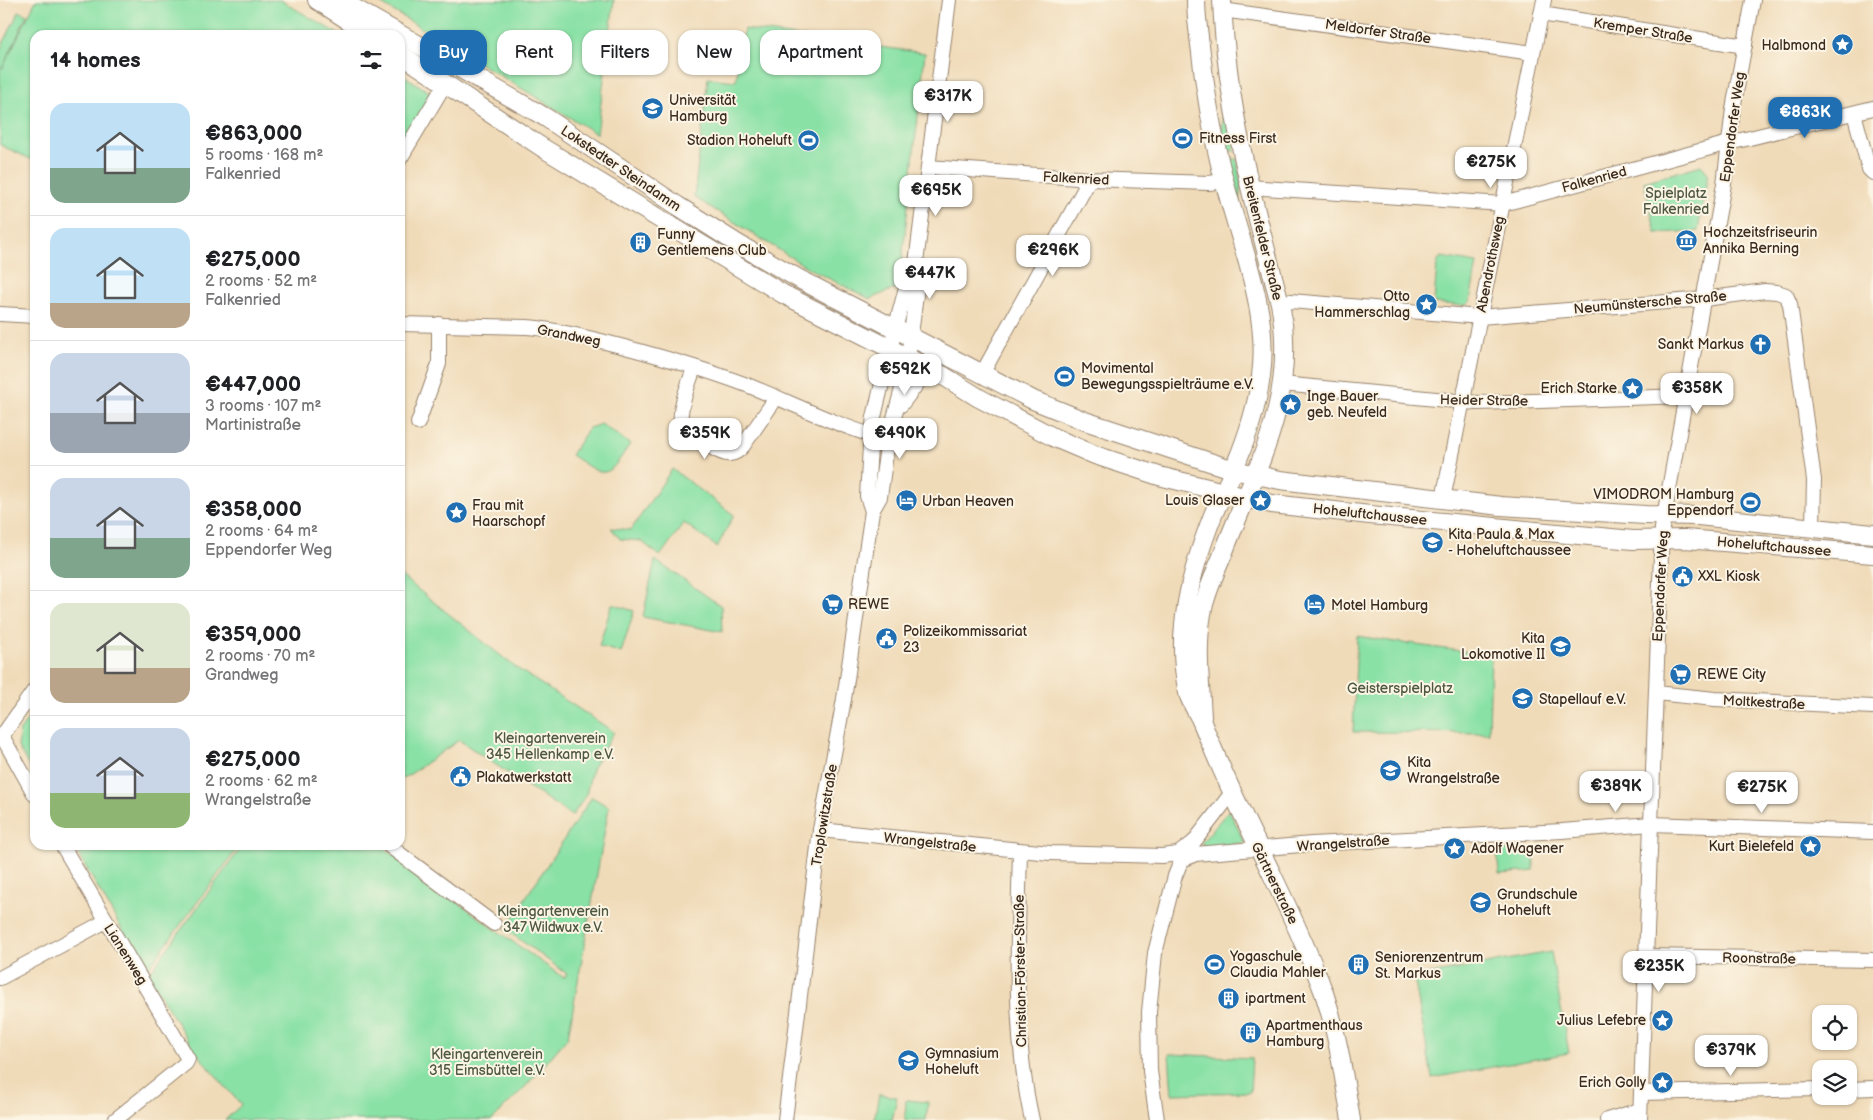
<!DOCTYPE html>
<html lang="en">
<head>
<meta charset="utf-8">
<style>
  :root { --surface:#fff; --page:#f6f6f6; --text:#202124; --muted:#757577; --line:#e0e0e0; --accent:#1f6fb2 }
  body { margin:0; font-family:"Balsamiq Sans",sans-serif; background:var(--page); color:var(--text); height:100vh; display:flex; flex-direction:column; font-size:19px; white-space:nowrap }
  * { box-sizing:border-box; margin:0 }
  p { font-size:16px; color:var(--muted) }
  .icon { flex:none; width:28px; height:28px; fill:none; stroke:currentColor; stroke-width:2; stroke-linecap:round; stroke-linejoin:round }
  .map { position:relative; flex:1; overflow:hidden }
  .details { position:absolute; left:30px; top:30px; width:375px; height:820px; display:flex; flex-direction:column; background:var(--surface); border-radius:15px; box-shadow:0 1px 4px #0004 }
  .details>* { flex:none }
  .hud { position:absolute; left:420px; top:30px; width:475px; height:45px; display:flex; gap:10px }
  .controls { position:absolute; left:1812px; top:1005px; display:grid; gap:10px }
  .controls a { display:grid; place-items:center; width:45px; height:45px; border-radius:10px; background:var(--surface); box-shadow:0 1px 4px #0004; font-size:25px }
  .price { position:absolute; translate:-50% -42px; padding:0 11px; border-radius:10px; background:#fff; color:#222; font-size:16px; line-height:32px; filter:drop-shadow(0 1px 2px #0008) }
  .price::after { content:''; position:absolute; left:50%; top:30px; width:15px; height:11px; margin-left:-8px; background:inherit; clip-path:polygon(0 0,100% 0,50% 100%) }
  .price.active { background:var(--accent); color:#fff }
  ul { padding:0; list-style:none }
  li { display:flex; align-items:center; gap:15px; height:125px; padding:0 20px }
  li+li { border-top:1px solid var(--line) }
  li span { display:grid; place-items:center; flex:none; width:140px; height:100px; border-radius:15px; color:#555 }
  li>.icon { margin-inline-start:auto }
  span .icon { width:60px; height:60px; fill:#fffc; stroke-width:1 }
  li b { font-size:21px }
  h2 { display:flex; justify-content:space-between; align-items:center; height:60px; padding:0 20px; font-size:21px }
  .tag { padding:0 18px; border-radius:15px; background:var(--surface); box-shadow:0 1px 4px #0004; font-size:18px; line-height:45px }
  .tag.active { background:var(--accent); color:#fff }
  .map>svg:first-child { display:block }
</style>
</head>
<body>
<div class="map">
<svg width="1873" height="1120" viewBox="0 0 1873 1120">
  <rect width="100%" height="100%" fill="#fcf5e5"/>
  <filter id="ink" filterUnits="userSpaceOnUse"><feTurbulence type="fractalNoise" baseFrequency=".02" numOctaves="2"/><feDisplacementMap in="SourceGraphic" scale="10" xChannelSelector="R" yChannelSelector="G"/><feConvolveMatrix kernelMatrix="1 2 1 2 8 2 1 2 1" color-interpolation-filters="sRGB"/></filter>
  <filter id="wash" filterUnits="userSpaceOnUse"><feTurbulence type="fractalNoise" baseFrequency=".0096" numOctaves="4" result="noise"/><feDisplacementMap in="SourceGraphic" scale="20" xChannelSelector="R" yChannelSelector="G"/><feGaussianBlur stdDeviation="1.12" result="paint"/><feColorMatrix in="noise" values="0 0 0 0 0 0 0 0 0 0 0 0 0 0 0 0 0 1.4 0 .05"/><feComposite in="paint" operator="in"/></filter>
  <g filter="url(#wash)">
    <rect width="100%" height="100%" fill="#f0dbb9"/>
    <!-- green -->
    <g fill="#89e1a6" stroke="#628662">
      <polygon points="36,0 280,0 340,35 35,35 35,161 0,145 0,50 19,11 27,15 2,69"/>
      <polygon points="375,0 614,0 597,134"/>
      <polygon points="744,29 925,53 899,287 870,299 808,268 694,197 708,78 736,81"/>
      <polygon points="400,73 434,95 400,148"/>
      <polygon points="1229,107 1235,151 1223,150 1221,140 1224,108"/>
      <polygon points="1224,159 1237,159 1241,184 1238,210"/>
      <polygon points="1701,165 1708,173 1698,231 1656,233 1644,182"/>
      <polygon points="1441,257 1477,263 1470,302 1464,306 1434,303 1437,263"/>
      <path d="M601,424l29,20c-24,36 -23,35 -59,11l18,-27z"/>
      <polygon points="672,469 734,515 717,547 684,523 660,556 641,541 620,539 611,528 631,530"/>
      <polygon points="655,560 721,606 722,632 643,617"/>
      <polygon points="400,575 515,667 614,732 592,769 586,795 572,816 459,740 409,775 400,779"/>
      <polygon points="1338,602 1365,605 1367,609 1363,611 1338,608 1335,605"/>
      <polygon points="612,604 634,611 621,653 599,646"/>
      <polygon points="1357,636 1409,644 1410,642 1415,643 1416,645 1491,655 1489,733 1353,732"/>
      <polygon points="35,710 35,777 18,747 20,730"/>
      <polygon points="592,797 609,807 568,1037 526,1086 492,1120 225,1120 241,1105 193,1049 148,975 243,845 380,845 489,925 564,978 567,974 505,929"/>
      <polygon points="1229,810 1245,843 1204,847 1202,842"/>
      <polygon points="73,845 240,845 146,971"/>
      <polygon points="1534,849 1534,871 1499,874 1497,851"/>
      <polygon points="1551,952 1569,1053 1432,1078 1414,977"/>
      <polygon points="1169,1054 1252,1058 1250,1092 1172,1094"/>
      <polygon points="879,1094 897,1097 892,1120 874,1120"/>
      <polygon points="906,1100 928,1102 926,1120 905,1120"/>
    </g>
  </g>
  <g filter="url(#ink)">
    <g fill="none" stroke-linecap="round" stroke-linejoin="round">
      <defs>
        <g id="minor">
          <polyline points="1222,10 1533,53"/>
          <polyline points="1541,14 1745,46"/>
          <polyline points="1854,113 1869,169 1873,173"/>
          <polyline points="400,159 445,84"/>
          <polyline points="928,167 1090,179 1209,183 1224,181"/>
          <polyline points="1249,187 1503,204 1729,143 1873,108"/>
          <polyline points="1280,303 1291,301 1480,317 1704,299 1765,291 1777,292 1786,295 1790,304 1814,480 1813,527"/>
          <polyline points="0,314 35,316"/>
          <path d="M400,324l127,3c27,2 52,9 78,15 48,12 96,26 142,43 47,19 92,42 141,55"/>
          <path d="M694,368c-4,13 -15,38 -13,52 1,10 36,33 46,34 7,1 12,-3 16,-8l33,-48"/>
          <polyline points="983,372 1090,179"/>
          <polyline points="1282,384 1477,403 1686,396"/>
          <polyline points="901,405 920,380 935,371"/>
          <polyline points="418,423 439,364 439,324"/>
          <polyline points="1443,499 1544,0"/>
          <polyline points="872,511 867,496 870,447 874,417 895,329 907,284 915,266"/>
          <polyline points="1656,693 1715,699 1873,707"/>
          <polyline points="2,736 35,795"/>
          <polyline points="0,739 35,689"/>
          <polyline points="820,830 1050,853 1162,856 1178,854"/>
          <polyline points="62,845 188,1059 186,1063 115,1120"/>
          <polyline points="388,845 494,924"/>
          <path d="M1020,851c-2,90 -8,181 12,269"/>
          <polyline points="1178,854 1193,843 1231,794"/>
          <polyline points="1181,861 1195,854 1312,844 1562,831 1651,824 1873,832"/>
          <polyline points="1646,956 1873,960"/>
          <polyline points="0,978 106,921"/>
          <polyline points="1849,1089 1873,1088"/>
          <polyline points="1641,1093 1821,1089"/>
          <polyline points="785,1120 820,830 844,699 872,511 880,497 888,440 906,374 917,287 916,263 949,0"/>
          <polyline points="1157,1120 1150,1071 1149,1012 1155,953 1175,876 1181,861"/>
          <polyline points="1607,1120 1640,1110"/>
          <polyline points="1640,1120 1662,528 1724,184 1733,109 1753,0"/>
        </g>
        <g id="major">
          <polyline points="317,0 371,35"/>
          <polyline points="340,0 545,117 678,206 738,244 801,280 1033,400 1085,421 1234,470 1280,480 1501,506 1645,515 1698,516 1873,534"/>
          <path d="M1196,0c0,18 3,35 5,53 5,43 12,85 23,127 16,64 46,130 37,196 -4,30 -14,62 -26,90 -6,17 -15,32 -22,49 -22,56 -39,117 -25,178 3,11 11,21 15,32 19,47 41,93 64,139 20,42 41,85 57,129 14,41 20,85 27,127"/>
          <polyline points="400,54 543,148 783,294 942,375 979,398 1055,438 1095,455 1159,476 1272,504 1370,515 1568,534 1633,540 1685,539 1873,554"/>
          <path d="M1202,717c-2,-38 -7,-76 2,-113 5,-17 12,-34 19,-50 33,-86 75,-155 57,-251 -27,-100 -54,-199 -58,-303"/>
        </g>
      </defs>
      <!-- minor casing -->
      <use href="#minor" stroke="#96826c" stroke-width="16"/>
      <!-- major casing -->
      <use href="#major" stroke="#96826c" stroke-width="20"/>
      <!-- minor -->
      <use href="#minor" stroke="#fff" stroke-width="14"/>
      <!-- major -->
      <use href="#major" stroke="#fff" stroke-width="18"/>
    </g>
  </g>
  <!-- icons -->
  <defs>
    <symbol id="sight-disc" viewBox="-11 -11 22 22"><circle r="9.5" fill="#1f6fb2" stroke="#fcf5e5"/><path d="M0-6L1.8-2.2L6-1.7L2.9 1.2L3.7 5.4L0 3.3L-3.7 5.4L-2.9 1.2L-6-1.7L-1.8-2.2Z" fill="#fff"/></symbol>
    <symbol id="university-disc" viewBox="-11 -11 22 22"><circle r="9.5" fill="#1f6fb2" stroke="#fcf5e5"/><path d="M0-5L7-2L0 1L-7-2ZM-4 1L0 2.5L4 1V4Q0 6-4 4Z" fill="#fff"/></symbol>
    <symbol id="stadium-disc" viewBox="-11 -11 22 22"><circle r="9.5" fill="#1f6fb2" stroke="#fcf5e5"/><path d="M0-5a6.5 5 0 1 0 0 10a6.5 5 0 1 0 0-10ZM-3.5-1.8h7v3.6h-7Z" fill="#fff"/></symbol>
    <symbol id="museum-disc" viewBox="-11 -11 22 22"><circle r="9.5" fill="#1f6fb2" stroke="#fcf5e5"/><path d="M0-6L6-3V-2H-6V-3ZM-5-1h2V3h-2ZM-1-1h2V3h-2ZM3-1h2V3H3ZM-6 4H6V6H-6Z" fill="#fff"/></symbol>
    <symbol id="building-disc" viewBox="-11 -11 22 22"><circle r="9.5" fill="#1f6fb2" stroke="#fcf5e5"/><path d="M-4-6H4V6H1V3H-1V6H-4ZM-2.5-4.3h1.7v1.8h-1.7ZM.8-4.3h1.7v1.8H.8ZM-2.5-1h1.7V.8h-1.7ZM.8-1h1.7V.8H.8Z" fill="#fff"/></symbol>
    <symbol id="church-disc" viewBox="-11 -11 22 22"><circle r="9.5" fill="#1f6fb2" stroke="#fcf5e5"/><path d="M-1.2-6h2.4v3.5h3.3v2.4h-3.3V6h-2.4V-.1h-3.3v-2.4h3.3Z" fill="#fff"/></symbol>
    <symbol id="hotel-disc" viewBox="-11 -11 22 22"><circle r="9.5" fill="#1f6fb2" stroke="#fcf5e5"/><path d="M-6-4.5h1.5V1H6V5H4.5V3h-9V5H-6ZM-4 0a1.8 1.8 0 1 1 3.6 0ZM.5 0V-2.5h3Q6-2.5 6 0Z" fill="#fff"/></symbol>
    <symbol id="school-disc" viewBox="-11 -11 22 22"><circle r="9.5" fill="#1f6fb2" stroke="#fcf5e5"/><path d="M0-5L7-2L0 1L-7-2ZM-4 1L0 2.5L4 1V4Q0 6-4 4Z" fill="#fff"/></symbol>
    <symbol id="civic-disc" viewBox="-11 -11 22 22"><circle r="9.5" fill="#1f6fb2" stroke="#fcf5e5"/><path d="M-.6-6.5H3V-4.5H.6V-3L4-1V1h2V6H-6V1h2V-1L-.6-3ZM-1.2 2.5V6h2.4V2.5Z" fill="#fff"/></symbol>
    <symbol id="supermarket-disc" viewBox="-11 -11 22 22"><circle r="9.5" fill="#1f6fb2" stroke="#fcf5e5"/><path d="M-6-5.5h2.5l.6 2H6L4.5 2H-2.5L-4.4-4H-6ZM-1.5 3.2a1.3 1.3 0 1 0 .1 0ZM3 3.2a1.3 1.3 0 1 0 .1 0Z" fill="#fff"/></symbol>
  </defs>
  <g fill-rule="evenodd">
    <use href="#sight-disc" x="1830" y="32" width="25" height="25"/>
    <use href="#university-disc" x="640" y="96" width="25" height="25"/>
    <use href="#stadium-disc" x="1170" y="126" width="25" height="25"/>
    <use href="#stadium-disc" x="796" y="128" width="25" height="25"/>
    <use href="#museum-disc" x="1674" y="228" width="25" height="25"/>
    <use href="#building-disc" x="628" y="230" width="25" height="25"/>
    <use href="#sight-disc" x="1414" y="292" width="25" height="25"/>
    <use href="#church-disc" x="1748" y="332" width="25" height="25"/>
    <use href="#stadium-disc" x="1052" y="364" width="25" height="25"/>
    <use href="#sight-disc" x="1620" y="376" width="25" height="25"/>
    <use href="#sight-disc" x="1278" y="392" width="25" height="25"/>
    <use href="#sight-disc" x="1248" y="488" width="25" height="25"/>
    <use href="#hotel-disc" x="894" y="488" width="25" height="25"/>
    <use href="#stadium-disc" x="1738" y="490" width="25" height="25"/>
    <use href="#sight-disc" x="444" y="500" width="25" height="25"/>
    <use href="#school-disc" x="1420" y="530" width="25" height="25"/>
    <use href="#civic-disc" x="1670" y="564" width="25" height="25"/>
    <use href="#supermarket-disc" x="820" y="592" width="25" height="25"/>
    <use href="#hotel-disc" x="1302" y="592" width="25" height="25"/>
    <use href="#civic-disc" x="874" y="626" width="25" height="25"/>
    <use href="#school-disc" x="1548" y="634" width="25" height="25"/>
    <use href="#supermarket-disc" x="1668" y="662" width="25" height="25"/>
    <use href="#school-disc" x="1510" y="686" width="25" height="25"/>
    <use href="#school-disc" x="1378" y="758" width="25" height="25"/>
    <use href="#civic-disc" x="448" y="764" width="25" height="25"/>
    <use href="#sight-disc" x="1798" y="834" width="25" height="25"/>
    <use href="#sight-disc" x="1442" y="836" width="25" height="25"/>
    <use href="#school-disc" x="1468" y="890" width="25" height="25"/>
    <use href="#stadium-disc" x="1202" y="952" width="25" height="25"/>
    <use href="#building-disc" x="1346" y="952" width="25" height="25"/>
    <use href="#building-disc" x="1216" y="986" width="25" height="25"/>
    <use href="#sight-disc" x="1650" y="1008" width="25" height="25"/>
    <use href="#building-disc" x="1238" y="1020" width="25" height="25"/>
    <use href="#school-disc" x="896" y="1048" width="25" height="25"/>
    <use href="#sight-disc" x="1650" y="1070" width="25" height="25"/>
  </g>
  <g text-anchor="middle" stroke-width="4" stroke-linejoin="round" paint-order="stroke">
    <!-- street labels -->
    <g font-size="14" fill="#3b2a1e" stroke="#fcf5e5">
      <text transform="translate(1643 30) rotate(9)" y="5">Kremper Straße</text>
      <text transform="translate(1378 31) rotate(8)" y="5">Meldorfer Straße</text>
      <text transform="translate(1732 127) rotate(-82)" y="5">Eppendorfer Weg</text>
      <text transform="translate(621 168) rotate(34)" y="5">Lokstedter Steindamm</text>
      <text transform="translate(1076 178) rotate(3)" y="5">Falkenried</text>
      <text transform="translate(1594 179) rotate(-15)" y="5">Falkenried</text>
      <text transform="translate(1263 238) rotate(76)" y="5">Breitenfelder Straße</text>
      <text transform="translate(1490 264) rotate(-79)" y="5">Abendrothsweg</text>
      <text transform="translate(1650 302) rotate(-5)" y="5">Neumünstersche Straße</text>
      <text transform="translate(569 335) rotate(11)" y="5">Grandweg</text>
      <text transform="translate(1484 400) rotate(1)" y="5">Heider Straße</text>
      <text transform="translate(1370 514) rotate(6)" y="5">Hoheluftchaussee</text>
      <text transform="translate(1774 546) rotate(5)" y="5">Hoheluftchaussee</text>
      <text transform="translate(1660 586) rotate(-87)" y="5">Eppendorfer Weg</text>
      <text transform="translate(1764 702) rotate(3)" y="5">Moltkestraße</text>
      <text transform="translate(824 815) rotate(-81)" y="5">Troplowitzstraße</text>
      <text transform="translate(930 842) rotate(6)" y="5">Wrangelstraße</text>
      <text transform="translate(1343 843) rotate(-4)" y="5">Wrangelstraße</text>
      <text transform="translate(1275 883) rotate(64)" y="5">Gärtnerstraße</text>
      <text transform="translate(126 954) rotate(58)" y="5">Lianenweg</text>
      <text transform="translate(1759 958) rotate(1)" y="5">Roonstraße</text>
      <text transform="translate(1020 971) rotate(-91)" y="5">Christian-Förster-Straße</text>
    </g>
    <!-- poi labels -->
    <g font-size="14" fill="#3b2a1e" stroke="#fcf5e5" text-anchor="start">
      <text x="1826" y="50" text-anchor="end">Halbmond</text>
      <text x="669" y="105">Universität<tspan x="669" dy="16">Hamburg</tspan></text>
      <text x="1199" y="143">Fitness First</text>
      <text x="792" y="145" text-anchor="end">Stadion Hoheluft</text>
      <text x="1703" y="237">Hochzeitsfriseurin<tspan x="1703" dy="16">Annika Berning</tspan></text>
      <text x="657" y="239">Funny<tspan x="657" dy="16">Gentlemens Club</tspan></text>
      <text x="1410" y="301" text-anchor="end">Otto<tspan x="1410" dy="16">Hammerschlag</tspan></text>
      <text x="1744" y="349" text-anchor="end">Sankt Markus</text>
      <text x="1081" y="373">Movimental<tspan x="1081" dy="16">Bewegungsspielträume e.V.</tspan></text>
      <text x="1617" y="393" text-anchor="end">Erich Starke</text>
      <text x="1307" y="401">Inge Bauer<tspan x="1307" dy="16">geb. Neufeld</tspan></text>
      <text x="1734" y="499" text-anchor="end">VIMODROM Hamburg<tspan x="1734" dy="16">Eppendorf</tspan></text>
      <text x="1244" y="505" text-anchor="end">Louis Glaser</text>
      <text x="922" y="506">Urban Heaven</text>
      <text x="472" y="510">Frau mit<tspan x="472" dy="16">Haarschopf</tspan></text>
      <text x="1448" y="539">Kita Paula &amp; Max<tspan x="1448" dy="16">- Hoheluftchaussee</tspan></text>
      <text x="1698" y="581">XXL Kiosk</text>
      <text x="848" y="609">REWE</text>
      <text x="1331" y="610">Motel Hamburg</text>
      <text x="903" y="636">Polizeikommissariat<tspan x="903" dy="16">23</tspan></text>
      <text x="1545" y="643" text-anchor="end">Kita<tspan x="1545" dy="16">Lokomotive II</tspan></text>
      <text x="1697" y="679">REWE City</text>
      <text x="1539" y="704">Stapellauf e.V.</text>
      <text x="1407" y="767">Kita<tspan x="1407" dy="16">Wrangelstraße</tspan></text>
      <text x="476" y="782">Plakatwerkstatt</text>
      <text x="1794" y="851" text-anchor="end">Kurt Bielefeld</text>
      <text x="1471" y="853">Adolf Wagener</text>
      <text x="1497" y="899">Grundschule<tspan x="1497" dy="16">Hoheluft</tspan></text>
      <text x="1230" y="961">Yogaschule<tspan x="1230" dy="16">Claudia Mahler</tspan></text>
      <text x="1375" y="962">Seniorenzentrum<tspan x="1375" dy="16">St. Markus</tspan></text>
      <text x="1245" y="1003">ipartment</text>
      <text x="1646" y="1025" text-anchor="end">Julius Lefebre</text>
      <text x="1266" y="1030">Apartmenthaus<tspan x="1266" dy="16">Hamburg</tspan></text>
      <text x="925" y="1058">Gymnasium<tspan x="925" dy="16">Hoheluft</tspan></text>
      <text x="1646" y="1087" text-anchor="end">Erich Golly</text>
    </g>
    <!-- park labels -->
    <g font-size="14" fill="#4e5840" stroke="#fcf5e5">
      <text x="1676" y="198">Spielplatz<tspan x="1676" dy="16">Falkenried</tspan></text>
      <text x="1400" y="693">Geisterspielplatz</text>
      <text x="550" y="743">Kleingartenverein<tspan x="550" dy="16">345 Hellenkamp e.V.</tspan></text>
      <text x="553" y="916">Kleingartenverein<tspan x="553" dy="16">347 Wildwux e.V.</tspan></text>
      <text x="487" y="1059">Kleingartenverein<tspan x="487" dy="16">315 Eimsbüttel e.V.</tspan></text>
    </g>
  </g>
</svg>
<div class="controls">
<a><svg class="icon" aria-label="locate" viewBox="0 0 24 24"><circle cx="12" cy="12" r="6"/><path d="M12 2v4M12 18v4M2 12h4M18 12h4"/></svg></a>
<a><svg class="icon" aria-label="layers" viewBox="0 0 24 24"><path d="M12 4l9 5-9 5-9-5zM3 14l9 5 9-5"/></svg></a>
</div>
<b class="price" style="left:948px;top:123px">€317K</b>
<b class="price active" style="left:1805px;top:139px">€863K</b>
<b class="price" style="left:1491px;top:189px">€275K</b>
<b class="price" style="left:936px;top:217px">€695K</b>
<b class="price" style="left:1053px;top:277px">€296K</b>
<b class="price" style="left:930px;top:300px">€447K</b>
<b class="price" style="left:905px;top:396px">€592K</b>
<b class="price" style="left:1697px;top:415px">€358K</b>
<b class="price" style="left:705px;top:460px">€359K</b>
<b class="price" style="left:900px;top:460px">€490K</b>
<b class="price" style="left:1616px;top:813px">€389K</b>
<b class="price" style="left:1762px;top:814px">€275K</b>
<b class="price" style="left:1659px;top:993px">€235K</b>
<b class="price" style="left:1731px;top:1077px">€379K</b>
<div class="hud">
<a class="tag active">Buy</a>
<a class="tag">Rent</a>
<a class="tag">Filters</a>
<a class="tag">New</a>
<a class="tag">Apartment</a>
</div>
<section class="details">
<h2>14 homes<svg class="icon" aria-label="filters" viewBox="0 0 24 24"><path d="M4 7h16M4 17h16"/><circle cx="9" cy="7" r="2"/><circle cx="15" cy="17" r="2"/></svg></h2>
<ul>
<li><span style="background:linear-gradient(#bfe0f5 65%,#7fa58c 0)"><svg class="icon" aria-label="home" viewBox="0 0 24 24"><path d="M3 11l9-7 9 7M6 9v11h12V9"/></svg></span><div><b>€863,000</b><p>5 rooms · 168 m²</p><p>Falkenried</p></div></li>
<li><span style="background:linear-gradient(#bfe0f5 75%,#b9a48a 0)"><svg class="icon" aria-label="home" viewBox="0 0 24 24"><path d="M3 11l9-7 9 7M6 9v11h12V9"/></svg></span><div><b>€275,000</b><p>2 rooms · 52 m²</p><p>Falkenried</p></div></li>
<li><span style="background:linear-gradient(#c9d6e8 60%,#9aa5b1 0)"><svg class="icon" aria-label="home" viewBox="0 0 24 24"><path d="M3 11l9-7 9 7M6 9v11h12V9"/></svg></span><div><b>€447,000</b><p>3 rooms · 107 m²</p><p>Martinistraße</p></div></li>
<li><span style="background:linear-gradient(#c9d6e8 60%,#7fa58c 0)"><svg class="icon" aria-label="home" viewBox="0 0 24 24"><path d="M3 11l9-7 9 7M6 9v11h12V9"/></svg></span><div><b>€358,000</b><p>2 rooms · 64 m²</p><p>Eppendorfer Weg</p></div></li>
<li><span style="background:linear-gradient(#dfe7d0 65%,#b9a48a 0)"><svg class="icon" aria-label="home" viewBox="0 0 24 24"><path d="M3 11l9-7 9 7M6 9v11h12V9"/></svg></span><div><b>€359,000</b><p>2 rooms · 70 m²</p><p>Grandweg</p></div></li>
<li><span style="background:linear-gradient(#c9d6e8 65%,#8fb573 0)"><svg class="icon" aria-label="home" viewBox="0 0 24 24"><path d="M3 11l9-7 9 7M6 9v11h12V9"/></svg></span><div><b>€275,000</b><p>2 rooms · 62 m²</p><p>Wrangelstraße</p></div></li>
</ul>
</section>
</div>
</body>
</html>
